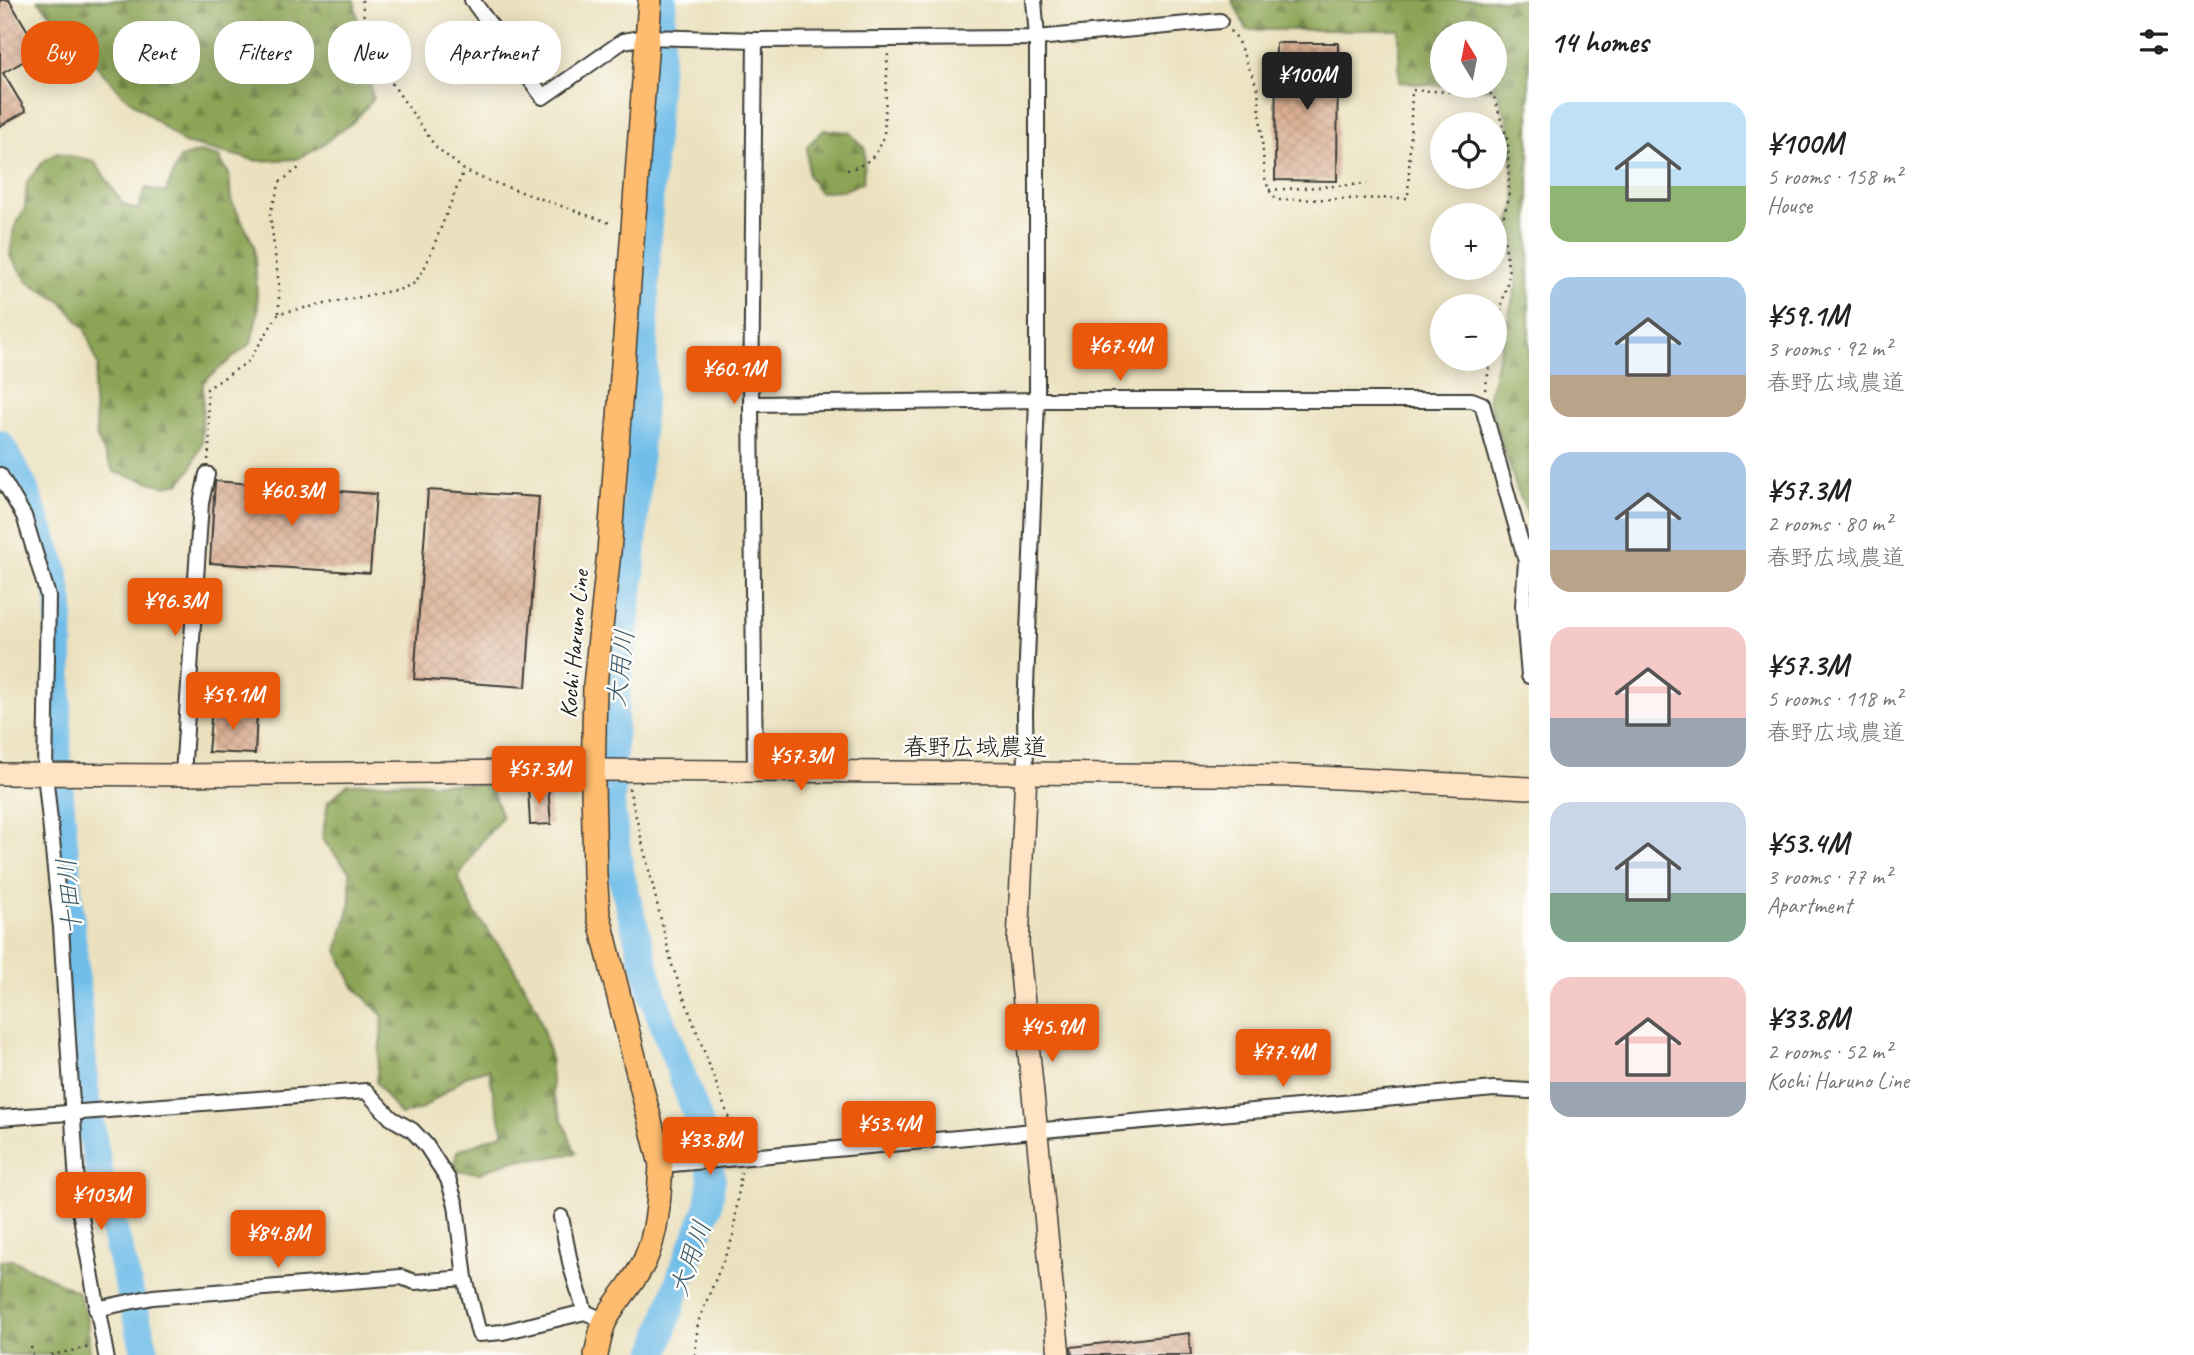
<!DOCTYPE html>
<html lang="en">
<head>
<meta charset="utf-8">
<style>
  :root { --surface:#fff; --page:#f6f6f6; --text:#222; --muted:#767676; --accent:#ea580c }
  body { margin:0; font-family:Caveat,"Klee One",sans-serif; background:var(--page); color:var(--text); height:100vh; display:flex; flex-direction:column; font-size:26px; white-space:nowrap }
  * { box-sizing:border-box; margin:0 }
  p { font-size:23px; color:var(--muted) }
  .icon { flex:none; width:38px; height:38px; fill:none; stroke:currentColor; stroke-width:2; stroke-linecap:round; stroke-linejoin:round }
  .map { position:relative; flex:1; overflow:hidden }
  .details { display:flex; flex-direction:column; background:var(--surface); width:665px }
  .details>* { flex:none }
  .banner { position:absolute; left:21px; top:21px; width:665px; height:63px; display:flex; gap:14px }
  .needle { width:46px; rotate:350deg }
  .fabs { position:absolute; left:1430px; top:21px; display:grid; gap:14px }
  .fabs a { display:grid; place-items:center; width:77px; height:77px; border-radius:50%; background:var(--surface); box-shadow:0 4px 18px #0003; font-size:35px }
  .price { position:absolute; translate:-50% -60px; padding:0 16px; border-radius:7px; background:var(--accent); color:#fff; font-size:23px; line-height:46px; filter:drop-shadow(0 2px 4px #0008) }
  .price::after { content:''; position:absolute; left:50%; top:42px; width:21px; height:16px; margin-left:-10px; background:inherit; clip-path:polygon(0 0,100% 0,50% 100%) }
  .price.current { background:#222; color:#fff }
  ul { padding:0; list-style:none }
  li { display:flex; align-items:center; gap:21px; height:175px; padding:0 21px }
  li span { display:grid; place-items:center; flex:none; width:196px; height:140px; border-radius:21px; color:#555 }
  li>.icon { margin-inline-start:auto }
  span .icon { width:84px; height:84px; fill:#fffc; stroke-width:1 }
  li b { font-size:30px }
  h2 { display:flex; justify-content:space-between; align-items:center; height:84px; padding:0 21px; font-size:30px }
  .pill { padding:0 24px; border-radius:28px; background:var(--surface); box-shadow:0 4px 18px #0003; font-size:24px; line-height:63px }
  .pill.current { background:var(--accent); color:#fff }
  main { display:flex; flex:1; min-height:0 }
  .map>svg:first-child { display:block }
</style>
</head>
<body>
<main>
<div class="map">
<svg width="1529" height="1355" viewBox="0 0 1529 1355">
  <defs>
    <pattern id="forest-firs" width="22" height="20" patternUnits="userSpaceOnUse" patternTransform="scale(1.75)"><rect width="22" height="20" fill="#8ca455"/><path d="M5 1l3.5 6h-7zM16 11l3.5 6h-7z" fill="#728546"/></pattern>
    <pattern id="building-cross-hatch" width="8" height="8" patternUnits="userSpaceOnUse" patternTransform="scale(1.75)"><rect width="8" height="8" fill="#daae92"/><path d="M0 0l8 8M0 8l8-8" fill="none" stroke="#ba957d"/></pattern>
  </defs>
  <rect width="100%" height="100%" fill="#fdfcf7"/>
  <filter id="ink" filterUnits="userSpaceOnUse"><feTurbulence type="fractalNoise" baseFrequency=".0143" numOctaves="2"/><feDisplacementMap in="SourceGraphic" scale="14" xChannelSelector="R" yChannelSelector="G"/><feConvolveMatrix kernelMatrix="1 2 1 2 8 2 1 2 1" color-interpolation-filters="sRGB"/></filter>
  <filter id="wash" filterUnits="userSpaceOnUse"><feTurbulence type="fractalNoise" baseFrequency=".00686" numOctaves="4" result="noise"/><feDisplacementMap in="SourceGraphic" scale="28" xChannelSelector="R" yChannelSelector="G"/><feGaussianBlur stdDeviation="1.57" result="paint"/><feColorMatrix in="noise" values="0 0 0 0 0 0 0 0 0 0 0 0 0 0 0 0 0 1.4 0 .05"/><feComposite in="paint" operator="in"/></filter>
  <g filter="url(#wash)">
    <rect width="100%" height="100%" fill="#ebe1be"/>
    <!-- forest -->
    <g fill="url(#forest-firs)" stroke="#546038" stroke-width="2">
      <polygon points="38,0 354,0 373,100 353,122 315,150 297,159 258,161 184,143 121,93"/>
      <polygon points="1232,0 1529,0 1529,518 1516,487 1488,400 1517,281 1508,225 1516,204 1508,122 1496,90 1443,86 1494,86 1494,33 1442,33 1442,86 1399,82 1399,30 1247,30"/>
      <polygon points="824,130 849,132 865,149 863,182 845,190 819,192 808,175 807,146"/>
      <polygon points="200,152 219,157 229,174 231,200 254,245 258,311 251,343 203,382 202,444 191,469 180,483 165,486 114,472 97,438 93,389 98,366 85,329 62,302 28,282 10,256 14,228 25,208 27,182 44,161 57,153 94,161 123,204 137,210 146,188 165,193 180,158"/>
      <polygon points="404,782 490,785 502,817 479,845 458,878 475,913 510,961 537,1009 550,1055 553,1097 576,1153 547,1158 514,1160 479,1173 453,1170 457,1151 504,1133 495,1102 489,1069 468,1075 422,1109 400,1115 376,1082 383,1016 354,987 337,951 350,906 350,872 322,839 328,802 348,784"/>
      <polygon points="13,1260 78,1292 87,1318 90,1355 0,1355 0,1261"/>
    </g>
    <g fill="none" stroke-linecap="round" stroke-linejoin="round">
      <!-- river -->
      <g stroke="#6fbde9" stroke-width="28">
        <polyline points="0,444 23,485 54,569 60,603 57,760 86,1100 99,1171 146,1355"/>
        <polyline points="655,1355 682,1272 708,1208 712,1177 698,1119 653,996 620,871 611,807 614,713 631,576 643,386 647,236 663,0"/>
      </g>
    </g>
    <g id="blocks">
      <!-- building -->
      <g fill="url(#building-cross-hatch)">
        <polygon points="0,0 9,0 49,66 38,73 28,59 3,73 26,111 0,126"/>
        <polygon points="1276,43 1338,43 1337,181 1275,180"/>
        <polygon points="215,481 376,494 370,573 210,563"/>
        <polygon points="428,490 539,497 526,687 414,679"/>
        <polygon points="212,708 257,712 255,754 208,752"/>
        <polygon points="548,786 551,824 530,825 528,787"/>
        <polygon points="1189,1333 1191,1355 1072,1355 1071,1347"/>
      </g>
    </g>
  </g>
  <g filter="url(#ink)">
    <use href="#blocks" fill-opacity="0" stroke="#3b3a34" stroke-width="2"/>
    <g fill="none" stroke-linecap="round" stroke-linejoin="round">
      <defs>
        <g id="street">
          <polyline points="472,0 543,97 623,41 647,37 755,40 1037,38 1220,21"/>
          <polyline points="755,40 751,404 755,772"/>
          <polyline points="751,404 1037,400 1472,400 1482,404 1526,561 1523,606 1529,676"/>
          <polyline points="0,475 24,516 48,596 45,773 61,927 78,1200 106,1355"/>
          <polyline points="1026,773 1025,712 1037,400 1037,38 1034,0"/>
          <polyline points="183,775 201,503 207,474"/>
          <polyline points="0,1118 366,1091 391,1118 412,1130 426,1145 448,1179 456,1205 465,1278 479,1334 503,1332 585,1312 605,1321"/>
          <polyline points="661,1165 1494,1089 1529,1091"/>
          <polyline points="561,1217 571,1267 585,1312"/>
          <polyline points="96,1309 153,1297 401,1277 415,1282 465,1278"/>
        </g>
        <g id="secondary">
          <polyline points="1026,773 1018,943 1059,1355"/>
          <polyline points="0,774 183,775 593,770 1026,773 1299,776 1529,788"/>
        </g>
        <path id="primary" d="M596,1355c3,-11 4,-26 10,-36 12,-21 29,-37 39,-59 13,-29 14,-64 16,-95l-63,-252 -3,-38 -2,-90 2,-100 14,-133 41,-552"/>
      </defs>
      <!-- street casing -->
      <use href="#street" stroke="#3b3a34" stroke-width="18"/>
      <!-- secondary casing -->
      <use href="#secondary" stroke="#3b3a34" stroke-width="24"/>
      <!-- primary casing -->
      <use href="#primary" stroke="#3b3a34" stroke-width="26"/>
      <!-- path -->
      <g stroke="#3b3a34" stroke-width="2.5" stroke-dasharray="2 5" stroke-linecap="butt">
        <polyline points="362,0 367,47 435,146 464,170 484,179 613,224"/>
        <polyline points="1230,31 1236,37 1258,89 1265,178 1269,190 1276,200 1408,198 1412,90 1493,94 1508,142 1509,197 1502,222 1509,274 1494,341"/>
        <path d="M847,170c20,-5 31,-14 37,-34l4,-84"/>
        <polyline points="1269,190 1367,184"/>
        <polyline points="279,313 279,286 270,214 280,182 299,168"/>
        <polyline points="1485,390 1491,359"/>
        <polyline points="208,460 210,437 207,389 249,361 279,313 401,289 415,283 426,265 464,170"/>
        <polyline points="629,788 672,965 739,1145"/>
        <polyline points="31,1347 33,1355"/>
        <polyline points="51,1355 90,1347"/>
        <polyline points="695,1355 698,1322 733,1237 741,1172"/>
      </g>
      <!-- street -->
      <use href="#street" stroke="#fff" stroke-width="14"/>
      <!-- secondary -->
      <use href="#secondary" stroke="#fee4c5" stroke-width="21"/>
      <!-- primary -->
      <use href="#primary" stroke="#fdbc6f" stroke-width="23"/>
    </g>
  </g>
  <g text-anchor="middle" stroke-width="5" stroke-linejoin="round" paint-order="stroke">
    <!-- street labels -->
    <g font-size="24" fill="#1c1c1c" stroke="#fdfcf7">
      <text transform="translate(574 644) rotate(-85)" y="8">Kochi Haruno Line</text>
      <text x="975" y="755">春野広域農道</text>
    </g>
    <!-- water labels -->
    <g font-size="26" font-style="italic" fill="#3d5c6e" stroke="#fdfcf7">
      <text transform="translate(620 668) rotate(-83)" y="9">大用川</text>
      <text transform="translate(69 897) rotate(-95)" y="9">十田川</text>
      <text transform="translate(690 1258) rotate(-71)" y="9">大用川</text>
    </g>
  </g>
</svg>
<div class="fabs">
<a><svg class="needle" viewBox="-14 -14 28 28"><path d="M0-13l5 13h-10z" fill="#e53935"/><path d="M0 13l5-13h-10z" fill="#767676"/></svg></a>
<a><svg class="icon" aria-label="locate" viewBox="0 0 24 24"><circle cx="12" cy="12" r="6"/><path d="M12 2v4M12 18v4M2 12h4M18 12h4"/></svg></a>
<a>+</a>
<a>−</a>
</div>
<b class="price current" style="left:1307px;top:112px">¥100M</b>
<b class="price" style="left:1120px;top:383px">¥67.4M</b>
<b class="price" style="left:734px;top:406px">¥60.1M</b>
<b class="price" style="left:292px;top:528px">¥60.3M</b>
<b class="price" style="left:175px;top:638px">¥96.3M</b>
<b class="price" style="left:233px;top:732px">¥59.1M</b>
<b class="price" style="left:801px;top:793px">¥57.3M</b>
<b class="price" style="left:539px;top:806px">¥57.3M</b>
<b class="price" style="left:1052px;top:1064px">¥45.9M</b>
<b class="price" style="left:1283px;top:1089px">¥77.4M</b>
<b class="price" style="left:889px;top:1161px">¥53.4M</b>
<b class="price" style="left:710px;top:1177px">¥33.8M</b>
<b class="price" style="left:101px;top:1232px">¥103M</b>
<b class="price" style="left:278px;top:1270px">¥84.8M</b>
<div class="banner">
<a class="pill current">Buy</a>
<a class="pill">Rent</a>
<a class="pill">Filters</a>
<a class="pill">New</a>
<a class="pill">Apartment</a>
</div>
</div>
<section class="details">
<h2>14 homes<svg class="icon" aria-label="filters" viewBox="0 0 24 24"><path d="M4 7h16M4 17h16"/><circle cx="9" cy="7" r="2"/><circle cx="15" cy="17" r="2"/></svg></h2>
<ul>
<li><span style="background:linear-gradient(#bfe0f5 60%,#8fb573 0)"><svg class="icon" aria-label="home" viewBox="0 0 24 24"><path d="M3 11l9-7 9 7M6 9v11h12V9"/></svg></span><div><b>¥100M</b><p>5 rooms · 158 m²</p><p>House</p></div></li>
<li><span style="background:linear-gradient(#a9c7e8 70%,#b9a48a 0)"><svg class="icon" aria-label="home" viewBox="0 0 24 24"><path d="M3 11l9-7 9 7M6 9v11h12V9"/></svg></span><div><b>¥59.1M</b><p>3 rooms · 92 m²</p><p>春野広域農道</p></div></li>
<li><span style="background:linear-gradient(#a9c7e8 70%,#b9a48a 0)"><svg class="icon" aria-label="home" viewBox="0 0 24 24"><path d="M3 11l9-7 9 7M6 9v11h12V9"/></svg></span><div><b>¥57.3M</b><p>2 rooms · 80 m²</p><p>春野広域農道</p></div></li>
<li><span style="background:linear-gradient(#f6c9c9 65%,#9aa5b1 0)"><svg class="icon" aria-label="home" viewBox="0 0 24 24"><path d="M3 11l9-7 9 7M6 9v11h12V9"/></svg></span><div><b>¥57.3M</b><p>5 rooms · 118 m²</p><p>春野広域農道</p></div></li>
<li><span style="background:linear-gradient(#c9d6e8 65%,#7fa58c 0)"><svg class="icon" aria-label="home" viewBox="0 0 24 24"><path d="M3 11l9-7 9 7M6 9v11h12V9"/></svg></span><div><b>¥53.4M</b><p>3 rooms · 77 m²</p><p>Apartment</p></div></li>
<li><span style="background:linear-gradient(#f6c9c9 75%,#9aa5b1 0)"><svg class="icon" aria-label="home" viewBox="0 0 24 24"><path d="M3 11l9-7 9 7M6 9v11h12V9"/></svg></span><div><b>¥33.8M</b><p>2 rooms · 52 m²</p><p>Kochi Haruno Line</p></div></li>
</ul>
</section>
</main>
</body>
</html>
